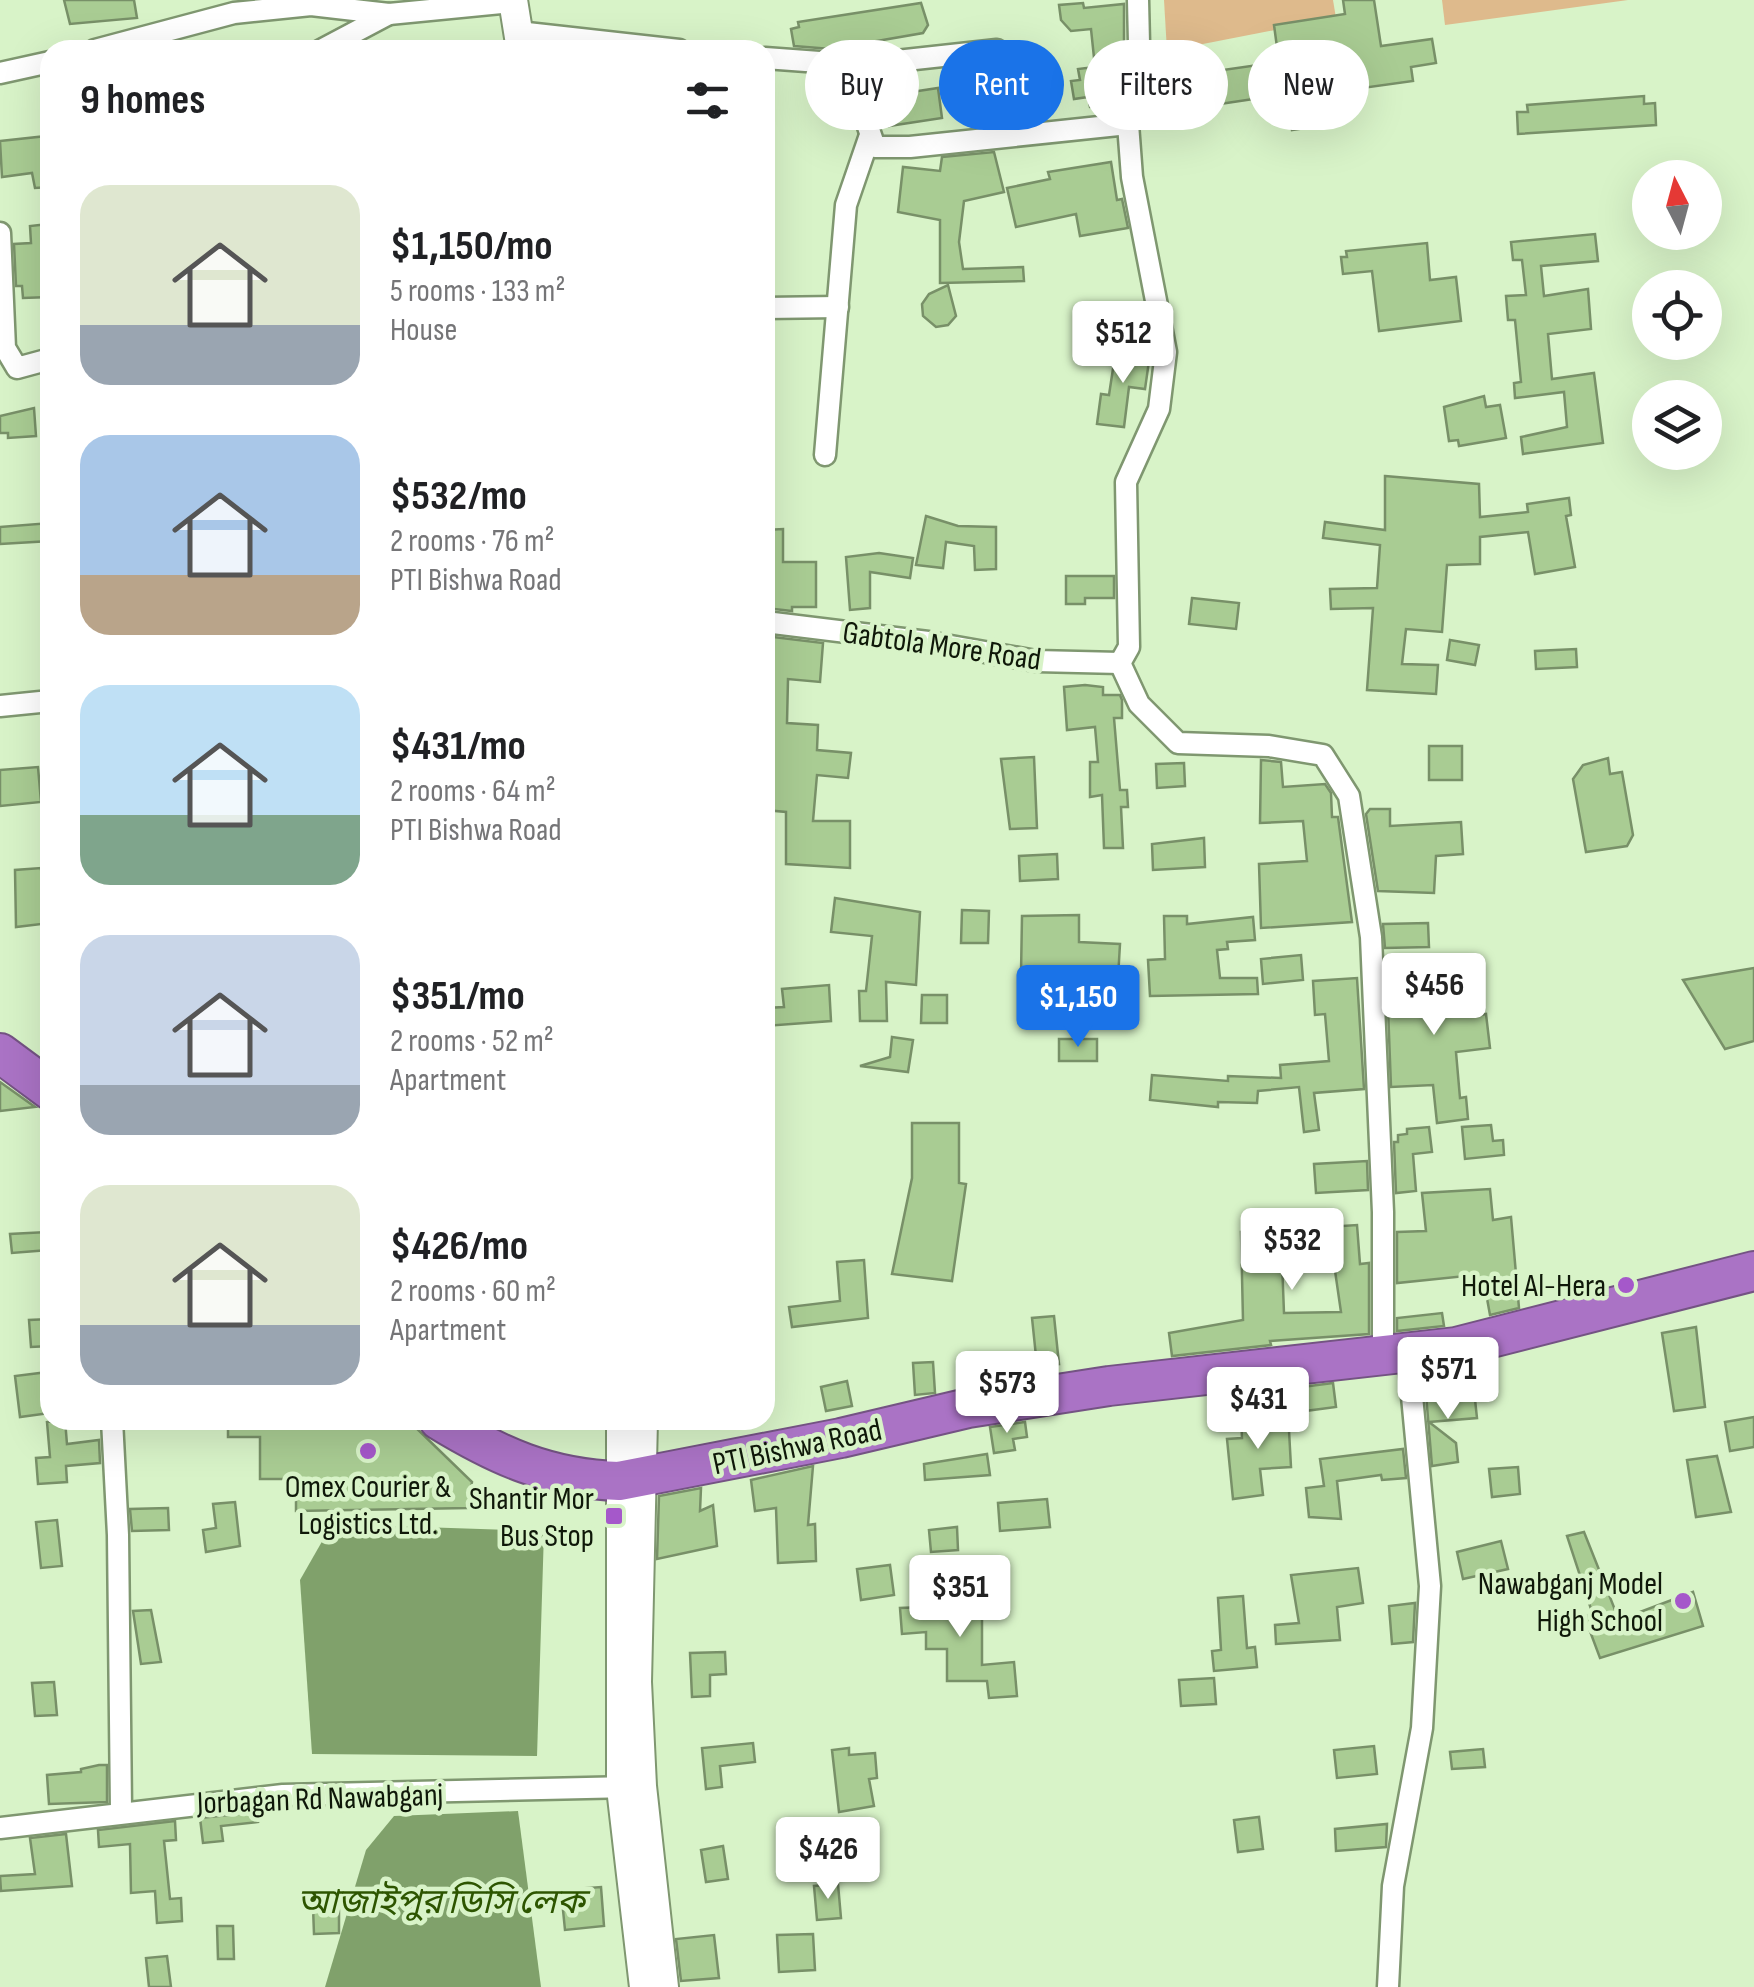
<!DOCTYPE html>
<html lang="en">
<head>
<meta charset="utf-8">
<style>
  :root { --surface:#fff; --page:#f6f6f6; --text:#202124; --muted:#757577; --accent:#1a73e8 }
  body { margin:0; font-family:"Sofia Sans Condensed","Noto Sans Bengali",sans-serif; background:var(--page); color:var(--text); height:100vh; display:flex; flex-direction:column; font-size:38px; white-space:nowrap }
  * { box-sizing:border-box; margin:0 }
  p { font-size:32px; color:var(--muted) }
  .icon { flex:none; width:55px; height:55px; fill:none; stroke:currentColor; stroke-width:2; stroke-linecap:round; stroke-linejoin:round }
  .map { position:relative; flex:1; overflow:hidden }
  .panel { position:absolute; left:40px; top:40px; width:735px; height:1390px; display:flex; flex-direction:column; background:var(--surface); border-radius:30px; box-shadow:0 10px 40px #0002 }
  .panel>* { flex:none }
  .hud { position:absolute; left:805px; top:40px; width:798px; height:90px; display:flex; gap:20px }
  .needle { width:65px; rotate:354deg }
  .controls { position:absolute; left:1632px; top:160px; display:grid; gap:20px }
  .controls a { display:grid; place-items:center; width:90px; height:90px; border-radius:50%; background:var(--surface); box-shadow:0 10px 40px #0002; font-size:50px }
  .price { position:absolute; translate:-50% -85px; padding:0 22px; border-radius:10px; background:#fff; color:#222; font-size:32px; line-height:65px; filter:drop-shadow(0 2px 5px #0008) }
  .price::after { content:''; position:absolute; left:50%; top:60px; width:30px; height:22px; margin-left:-15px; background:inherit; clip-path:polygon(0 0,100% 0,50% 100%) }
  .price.current { background:var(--accent); color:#fff }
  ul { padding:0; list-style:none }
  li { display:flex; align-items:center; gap:30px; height:250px; padding:0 40px }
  li span { display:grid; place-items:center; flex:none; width:280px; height:200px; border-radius:30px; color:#555 }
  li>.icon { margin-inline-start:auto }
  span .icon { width:120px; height:120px; fill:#fffc; stroke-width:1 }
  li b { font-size:42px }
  h2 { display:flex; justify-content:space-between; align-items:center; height:120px; padding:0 40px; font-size:42px }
  .chip { padding:0 35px; border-radius:45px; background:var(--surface); box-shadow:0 10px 40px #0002; font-size:35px; line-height:90px }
  .chip.current { background:var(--accent); color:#fff }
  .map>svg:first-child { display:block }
</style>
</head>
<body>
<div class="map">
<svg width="1754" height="1987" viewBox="0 0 1754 1987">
  <rect width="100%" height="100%" fill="#d8f3c8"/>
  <!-- green -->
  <g fill="#deba8c">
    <polygon points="1164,0 1333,0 1336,18 1167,51"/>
    <polygon points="1442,0 1628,0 1445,25"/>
  </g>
  <!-- water -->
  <g fill="#80a16b">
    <polygon points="332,1524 544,1531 537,1756 312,1754 300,1580"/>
    <polygon points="518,1811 541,1987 325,1987 366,1850 394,1816"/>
  </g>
  <!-- building -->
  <g fill="#a9cc93" stroke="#789068" stroke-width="2.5" fill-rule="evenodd">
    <polygon points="64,0 134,0 137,18 70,24"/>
    <polygon points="1343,0 1374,0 1381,46 1432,39 1436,63 1411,67 1413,81 1333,92 1337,123 1292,130 1287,94 1186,109 1181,76 1279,62 1274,25 1345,14"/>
    <polygon points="921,3 928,25 923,33 831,49 794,46 791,29 799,27 798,22"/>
    <polygon points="1083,3 1084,8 1124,4 1124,52 1115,52 1117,104 1090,107 1088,97 1074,99 1071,81 1080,80 1078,69 1095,67 1091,29 1071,31 1061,20 1059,5"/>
    <polygon points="938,88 942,118 889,126 885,96"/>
    <polygon points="1644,96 1644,104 1655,103 1656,125 1518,134 1517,112 1528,112 1527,105"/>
    <polygon points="47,136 50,187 35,188 32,173 2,177 0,141"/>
    <polygon points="994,152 1004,192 964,201 959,242 963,269 1023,267 1024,281 940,283 940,220 898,212 903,167 940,171 942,157"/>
    <polygon points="1111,162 1117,200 1122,199 1128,228 1080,236 1076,214 1016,227 1007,188 1050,179 1048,172"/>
    <polygon points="49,224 50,297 23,298 22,286 16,286 14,244 31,243 30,226"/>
    <polygon points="1595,234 1598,261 1541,266 1544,296 1588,289 1591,329 1548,334 1552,379 1594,373 1603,443 1523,454 1521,437 1567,427 1564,392 1515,398 1514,383 1521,382 1515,320 1508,320 1506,296 1526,295 1522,260 1513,260 1511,242"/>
    <polygon points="1427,243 1430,280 1456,277 1461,321 1379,331 1372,271 1343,274 1341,257 1347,257 1346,251"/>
    <polygon points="948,285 956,316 948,325 936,327 923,316 922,304 929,294"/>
    <polygon points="1116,349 1150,354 1145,389 1129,387 1124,427 1097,424 1101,394 1109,395"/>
    <polygon points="1484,396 1486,407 1500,405 1506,438 1459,446 1458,440 1449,441 1444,407"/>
    <polygon points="34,408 36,436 8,438 8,433 0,433 0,416"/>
    <polygon points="1385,476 1479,484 1480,517 1528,512 1527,504 1569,498 1571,515 1566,516 1575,567 1535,574 1528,532 1480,537 1480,564 1447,565 1442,632 1406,629 1402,664 1438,665 1436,694 1367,690 1373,608 1331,609 1330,589 1377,588 1380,545 1323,538 1325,522 1385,530"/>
    <polygon points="926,516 958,526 996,527 996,569 975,570 974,546 946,542 943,568 916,565"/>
    <polygon points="50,523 50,541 0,544 0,527"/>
    <polygon points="783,529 783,562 816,562 816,607 792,607 792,611 765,608 765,530"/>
    <polygon points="879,553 913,558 910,578 870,572 870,608 850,610 846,557"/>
    <polygon points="1066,576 1114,576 1114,598 1085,598 1085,604 1066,604"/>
    <polygon points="1192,598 1239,603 1236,629 1189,624"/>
    <polygon points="765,636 823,643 820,682 788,679 787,723 818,725 817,750 851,753 848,778 817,775 813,821 850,821 850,868 786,864 786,812 765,810"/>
    <polygon points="1450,640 1479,645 1475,665 1447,660"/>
    <polygon points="1576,649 1577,667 1536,669 1535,651"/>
    <polygon points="1085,685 1103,687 1103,695 1120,695 1122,700 1122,718 1114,718 1120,790 1127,790 1128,807 1121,807 1123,848 1104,848 1102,795 1090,797 1090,762 1098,762 1095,727 1067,730 1064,687"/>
    <rect x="1429" y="746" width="33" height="34"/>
    <polygon points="1034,757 1037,828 1010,829 1001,759"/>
    <polygon points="1608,758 1610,774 1622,772 1633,835 1627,846 1586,852 1573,779 1583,765"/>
    <polygon points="1261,760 1281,762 1283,787 1325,784 1331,793 1332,817 1338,817 1352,922 1261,928 1259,864 1307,861 1303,821 1260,823"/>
    <polygon points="1184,763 1185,786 1157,788 1156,764"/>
    <polygon points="38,767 41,802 0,806 0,770"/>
    <polygon points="1370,809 1390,809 1390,826 1461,822 1463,854 1436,856 1434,893 1378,891 1366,814"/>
    <polygon points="1204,838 1205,867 1153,870 1152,844"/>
    <polygon points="1057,854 1058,879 1020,881 1019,856"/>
    <polygon points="41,868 43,896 50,895 50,923 16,927 15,870"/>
    <polygon points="835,898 920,912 916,985 886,982 887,1021 860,1021 859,991 866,991 872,936 831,932"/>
    <polygon points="962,910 989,911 988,943 961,943"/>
    <polygon points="1079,915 1079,942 1120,944 1117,995 1053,991 1054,975 1021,974 1022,916"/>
    <polygon points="1164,916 1187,916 1187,924 1253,917 1255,940 1227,942 1228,949 1217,950 1220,978 1257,978 1258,994 1150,996 1148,960 1165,959"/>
    <polygon points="1428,923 1429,947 1385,948 1383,924"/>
    <polygon points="1301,955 1303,980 1263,984 1261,959"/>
    <polygon points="1754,968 1754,1041 1725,1049 1683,980"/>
    <polygon points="1357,978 1364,1089 1314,1093 1319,1130 1304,1132 1299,1087 1258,1091 1257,1103 1218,1102 1218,1107 1150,1100 1152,1075 1228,1081 1228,1076 1281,1078 1280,1065 1329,1061 1325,1014 1315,1015 1313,981"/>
    <polygon points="1425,981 1477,981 1479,1015 1486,1014 1490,1048 1456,1052 1460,1098 1466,1097 1468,1119 1437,1123 1433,1085 1391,1087 1387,982"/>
    <polygon points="829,985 831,1021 765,1026 765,1008 784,1007 782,989"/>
    <polygon points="922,995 947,995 947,1023 921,1023"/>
    <polygon points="892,1037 913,1040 908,1072 860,1066 890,1057"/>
    <rect x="1059" y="1039" width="38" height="22"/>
    <polygon points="0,1082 35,1107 0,1111"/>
    <polygon points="912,1123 959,1123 959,1183 966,1184 952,1281 892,1274 912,1178"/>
    <polygon points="1491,1125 1493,1141 1503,1140 1504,1155 1465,1159 1462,1127"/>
    <polygon points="1429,1127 1432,1152 1413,1154 1416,1191 1396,1193 1394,1142 1398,1142 1398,1135 1407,1134 1407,1129"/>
    <polygon points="1367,1161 1368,1190 1316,1193 1314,1164"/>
    <polygon points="1490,1189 1493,1220 1511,1217 1519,1308 1490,1315 1486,1293 1478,1294 1475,1275 1397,1283 1397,1232 1426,1231 1422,1193"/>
    <path d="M1357,1225l3,39 9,-1v71l-99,7 1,4 -99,11 -3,-23 74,-13 -2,-88 31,-2 1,8 40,-3 -1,-7zM1333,1257l8,55 -57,1 -2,-52z"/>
    <polygon points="47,1232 48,1250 12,1253 10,1234"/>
    <polygon points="864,1260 868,1318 792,1327 789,1307 840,1301 837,1262"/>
    <polygon points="1442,1313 1444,1326 1397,1331 1397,1318"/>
    <polygon points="1054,1316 1059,1364 1037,1366 1032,1318"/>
    <polygon points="50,1319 50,1346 31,1347 29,1320"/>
    <polygon points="1696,1327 1705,1407 1674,1411 1662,1333"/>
    <polygon points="933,1362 935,1393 915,1395 913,1363"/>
    <polygon points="48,1372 50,1413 20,1417 15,1376"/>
    <polygon points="847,1381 852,1406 826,1411 821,1387"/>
    <polygon points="1333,1383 1336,1407 1305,1411 1302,1387"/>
    <polygon points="1474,1390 1477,1418 1429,1422 1456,1443 1458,1462 1432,1466 1426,1394"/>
    <polygon points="1288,1412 1291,1467 1260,1469 1263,1495 1233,1499 1227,1439 1242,1438 1241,1416"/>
    <polygon points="1754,1417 1754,1447 1730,1451 1725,1422"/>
    <polygon points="65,1420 67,1444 99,1440 100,1463 66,1466 67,1482 38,1484 36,1458 50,1457 47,1422"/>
    <polygon points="228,1420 408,1420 472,1482 468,1508 296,1511 296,1479 260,1479 260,1437 228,1437"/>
    <polygon points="1025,1422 1027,1437 1013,1439 1015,1450 994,1453 990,1427"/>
    <polygon points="1403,1449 1406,1478 1382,1480 1381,1475 1337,1481 1341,1519 1309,1517 1306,1488 1324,1486 1320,1459"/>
    <polygon points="987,1454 990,1475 925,1480 924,1464"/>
    <polygon points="1717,1456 1731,1512 1696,1517 1687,1460"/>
    <polygon points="813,1466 808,1525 815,1524 816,1561 778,1563 776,1508 755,1511 751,1480"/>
    <polygon points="1518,1467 1520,1494 1492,1497 1489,1469"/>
    <polygon points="701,1488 700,1511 713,1505 717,1546 657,1559 659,1496"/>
    <polygon points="1047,1499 1050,1527 1000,1531 998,1503"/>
    <polygon points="235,1502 240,1546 206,1552 203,1530 216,1528 213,1504"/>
    <polygon points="168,1508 169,1530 132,1531 130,1509"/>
    <polygon points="57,1520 62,1566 41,1568 36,1522"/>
    <polygon points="957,1527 958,1550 931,1552 929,1530"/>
    <polygon points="1584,1532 1619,1620 1693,1592 1703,1626 1600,1658 1585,1618 1592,1612 1567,1536"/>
    <polygon points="1501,1541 1508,1569 1463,1579 1457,1552"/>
    <polygon points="890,1565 894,1595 861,1600 857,1569"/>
    <polygon points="1358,1568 1363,1603 1337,1607 1340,1640 1276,1644 1275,1625 1299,1623 1291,1575"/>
    <polygon points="946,1593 947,1598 982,1595 982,1665 1014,1662 1017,1696 989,1698 987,1681 947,1681 947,1649 926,1649 926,1632 902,1634 900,1608 925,1607 923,1595"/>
    <polygon points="1243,1596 1247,1648 1255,1647 1257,1667 1214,1671 1212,1651 1221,1650 1218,1598"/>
    <polygon points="1415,1603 1413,1642 1392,1644 1389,1606"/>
    <polygon points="151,1610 161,1662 141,1664 133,1611"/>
    <polygon points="725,1652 726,1674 710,1675 710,1696 692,1697 690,1653"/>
    <polygon points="1214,1678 1216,1704 1181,1706 1179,1680"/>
    <polygon points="54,1682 57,1715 35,1716 32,1683"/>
    <polygon points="753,1743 755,1762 720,1766 722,1787 706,1789 702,1748"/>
    <polygon points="1374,1746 1377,1774 1337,1778 1334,1750"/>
    <polygon points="849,1748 849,1755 875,1753 877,1778 869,1779 874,1806 839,1812 832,1750"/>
    <polygon points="1483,1749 1485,1767 1452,1769 1450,1752"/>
    <polygon points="99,1765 107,1765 107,1802 49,1804 47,1775 81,1772 81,1769"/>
    <polygon points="257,1812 258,1822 221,1826 223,1841 203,1843 200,1818"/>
    <polygon points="1259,1817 1263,1849 1238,1852 1234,1820"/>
    <polygon points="175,1821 176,1840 164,1841 170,1899 181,1898 182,1921 157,1923 155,1891 131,1893 130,1844 99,1847 98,1830"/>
    <polygon points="1387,1824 1386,1847 1336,1851 1335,1829"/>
    <polygon points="66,1834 72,1886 1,1891 0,1876 35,1874 30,1838"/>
    <polygon points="723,1846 728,1879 706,1882 701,1850"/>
    <polygon points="838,1884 841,1918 817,1920 814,1886"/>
    <polygon points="601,1887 604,1926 565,1930 561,1890"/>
    <polygon points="339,1906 339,1933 314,1934 313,1907"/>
    <polygon points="217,1926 233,1926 234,1959 218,1959"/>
    <polygon points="813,1934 815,1970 779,1972 777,1935"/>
    <polygon points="714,1935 719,1978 681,1981 676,1939"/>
    <polygon points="167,1956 171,1987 149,1987 146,1958"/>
  </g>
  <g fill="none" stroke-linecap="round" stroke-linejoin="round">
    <defs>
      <g id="street">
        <polyline points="518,32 679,50"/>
        <polyline points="95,50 234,13 311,5 389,14 513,2"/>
        <polyline points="321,50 389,14"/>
        <polyline points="765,58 860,65 997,50"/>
        <polyline points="860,65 865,118 875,147 910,147 1128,124"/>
        <polyline points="0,73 50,62"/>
        <polyline points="0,233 5,348 17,368 50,359"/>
        <polyline points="765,308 838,307"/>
        <polyline points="825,455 846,205 869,138"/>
        <polyline points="765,622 928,642 1036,661 1120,663"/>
        <polyline points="1120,663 1139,704 1178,743 1269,746 1323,755 1349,796 1371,937 1383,1212 1383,1357"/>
        <polyline points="1120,663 1129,647 1126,482 1159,409 1166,352 1132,177 1128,124 1139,43 1138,0"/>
        <polyline points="0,706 50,701"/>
        <polyline points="112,1420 118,1535 121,1810"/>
        <polyline points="0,1828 283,1795 631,1787"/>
        <polyline points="1388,1987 1393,1886 1422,1728 1430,1586 1408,1354"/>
      </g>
      <g id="secondary">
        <polyline points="513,0 521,50"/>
        <polyline points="621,1420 621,1788 644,1987"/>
        <polyline points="643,1420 637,1682 642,1786 664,1987"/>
      </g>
      <g id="highway">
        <polyline points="0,1053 50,1090"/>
        <path d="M439,1420c59,36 110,59 180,61l222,-43 127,-30 141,-22 347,-39 298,-76"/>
      </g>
    </defs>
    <!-- street casing -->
    <use href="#street" stroke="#7f9770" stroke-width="25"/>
    <!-- secondary casing -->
    <use href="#secondary" stroke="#7f9770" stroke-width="32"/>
    <!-- highway casing -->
    <use href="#highway" stroke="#745383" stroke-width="42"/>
    <!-- street -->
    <use href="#street" stroke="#fff" stroke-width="20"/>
    <!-- secondary -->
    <use href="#secondary" stroke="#fff" stroke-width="28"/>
    <!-- highway -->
    <use href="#highway" stroke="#aa73c5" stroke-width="38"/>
  </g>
  <!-- markers -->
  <g fill="#a558ca" stroke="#d8f3c8" stroke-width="4">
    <circle cx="1626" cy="1285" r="10"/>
    <circle cx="368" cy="1451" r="10"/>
    <rect x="604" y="1506" width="20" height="20" rx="5"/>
    <circle cx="1683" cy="1601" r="10"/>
  </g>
  <g text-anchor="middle" stroke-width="9" stroke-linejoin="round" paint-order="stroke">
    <!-- street labels -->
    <g font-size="32" fill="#0f1809" stroke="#d8f3c8">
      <text transform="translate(942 645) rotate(8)" y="11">Gabtola More Road</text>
      <text transform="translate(797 1446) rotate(-12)" y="11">PTI Bishwa Road</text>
      <text transform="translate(320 1798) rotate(-2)" y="11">Jorbagan Rd Nawabganj</text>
    </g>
    <!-- poi labels -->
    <g font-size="32" fill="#0f1809" stroke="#d8f3c8" text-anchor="end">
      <text x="1606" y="1296">Hotel Al-Hera</text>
      <text x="368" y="1497" text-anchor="middle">Omex Courier &amp;<tspan x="368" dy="37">Logistics Ltd.</tspan></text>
      <text x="594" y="1509">Shantir Mor<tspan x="594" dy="37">Bus Stop</tspan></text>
      <text x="1663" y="1594">Nawabganj Model<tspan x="1663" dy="37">High School</tspan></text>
    </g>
    <!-- water labels -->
    <g font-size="35" font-style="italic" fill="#2d5500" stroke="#d8f3c8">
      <text x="441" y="1913">আজাইপুর ডিসি লেক</text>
    </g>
  </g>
</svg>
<div class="controls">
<a><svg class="needle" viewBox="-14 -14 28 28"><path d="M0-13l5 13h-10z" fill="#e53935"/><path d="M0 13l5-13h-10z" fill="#757577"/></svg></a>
<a><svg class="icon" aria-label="locate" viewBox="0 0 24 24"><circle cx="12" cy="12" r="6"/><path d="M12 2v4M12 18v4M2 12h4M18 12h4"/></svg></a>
<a><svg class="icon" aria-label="layers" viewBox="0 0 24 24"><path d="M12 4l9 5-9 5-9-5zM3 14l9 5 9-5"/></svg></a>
</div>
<b class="price" style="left:1123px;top:386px">$512</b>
<b class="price" style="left:1434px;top:1038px">$456</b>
<b class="price current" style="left:1078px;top:1050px">$1,150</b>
<b class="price" style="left:1292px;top:1293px">$532</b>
<b class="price" style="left:1448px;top:1422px">$571</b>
<b class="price" style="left:1007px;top:1436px">$573</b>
<b class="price" style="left:1258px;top:1452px">$431</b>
<b class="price" style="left:960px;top:1640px">$351</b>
<b class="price" style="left:828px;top:1902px">$426</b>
<div class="hud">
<a class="chip">Buy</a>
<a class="chip current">Rent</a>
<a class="chip">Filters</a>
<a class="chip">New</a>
</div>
<section class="panel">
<h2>9 homes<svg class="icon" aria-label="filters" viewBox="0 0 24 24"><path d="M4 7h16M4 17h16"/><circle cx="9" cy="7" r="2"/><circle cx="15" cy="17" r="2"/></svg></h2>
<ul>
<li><span style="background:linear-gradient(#dfe7d0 70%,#9aa5b1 0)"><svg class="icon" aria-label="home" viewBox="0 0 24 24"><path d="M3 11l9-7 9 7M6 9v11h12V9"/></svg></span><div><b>$1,150/mo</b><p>5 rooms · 133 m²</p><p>House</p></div></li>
<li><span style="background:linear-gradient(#a9c7e8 70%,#b9a48a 0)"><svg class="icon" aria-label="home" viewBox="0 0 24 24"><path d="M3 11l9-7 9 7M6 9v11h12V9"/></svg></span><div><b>$532/mo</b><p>2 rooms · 76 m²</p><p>PTI Bishwa Road</p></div></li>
<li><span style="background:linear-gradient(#bfe0f5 65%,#7fa58c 0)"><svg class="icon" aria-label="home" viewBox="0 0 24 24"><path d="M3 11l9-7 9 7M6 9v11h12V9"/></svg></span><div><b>$431/mo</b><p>2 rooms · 64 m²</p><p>PTI Bishwa Road</p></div></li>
<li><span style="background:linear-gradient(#c9d6e8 75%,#9aa5b1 0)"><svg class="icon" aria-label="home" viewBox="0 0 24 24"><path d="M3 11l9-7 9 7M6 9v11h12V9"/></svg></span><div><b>$351/mo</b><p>2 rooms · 52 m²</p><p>Apartment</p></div></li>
<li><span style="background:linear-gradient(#dfe7d0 70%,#9aa5b1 0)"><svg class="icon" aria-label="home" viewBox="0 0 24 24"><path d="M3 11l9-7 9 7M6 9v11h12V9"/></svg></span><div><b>$426/mo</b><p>2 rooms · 60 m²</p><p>Apartment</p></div></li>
</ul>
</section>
</div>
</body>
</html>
